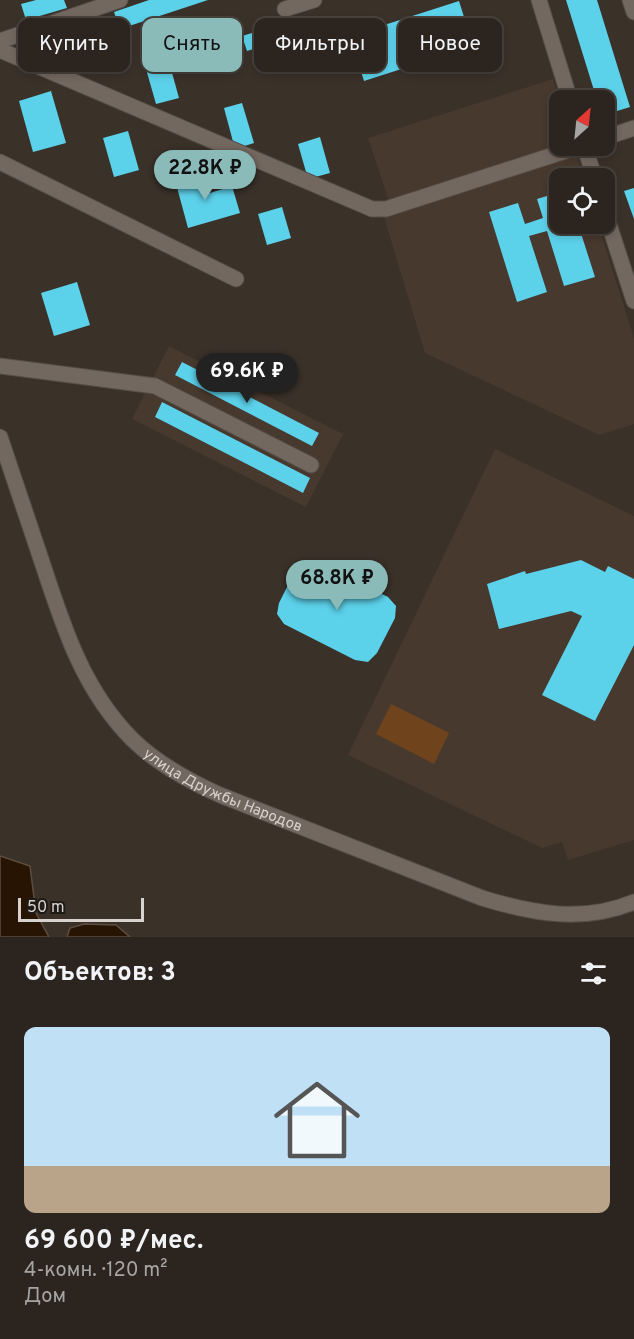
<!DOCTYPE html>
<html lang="ru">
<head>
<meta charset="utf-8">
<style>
  :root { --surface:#2c251f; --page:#38312c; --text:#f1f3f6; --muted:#a6a5a4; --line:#48423d; --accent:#8bbbb9 }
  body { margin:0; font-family:Overpass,sans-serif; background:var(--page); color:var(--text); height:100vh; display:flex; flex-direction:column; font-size:22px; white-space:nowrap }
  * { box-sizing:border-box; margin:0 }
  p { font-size:20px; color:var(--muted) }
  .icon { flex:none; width:33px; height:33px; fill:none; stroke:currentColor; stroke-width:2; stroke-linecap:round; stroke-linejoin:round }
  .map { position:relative; height:937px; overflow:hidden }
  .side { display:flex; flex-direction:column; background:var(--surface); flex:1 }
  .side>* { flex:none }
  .hud { position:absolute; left:18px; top:18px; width:598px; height:54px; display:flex; gap:12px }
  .needle { width:39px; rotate:27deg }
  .controls { position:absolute; left:549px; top:90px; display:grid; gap:12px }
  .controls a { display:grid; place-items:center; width:66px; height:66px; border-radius:12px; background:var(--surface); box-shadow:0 3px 9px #0003,0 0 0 2px var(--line); font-size:30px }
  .scale { position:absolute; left:18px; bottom:15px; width:126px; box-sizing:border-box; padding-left:6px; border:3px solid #d8d2ce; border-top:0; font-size:16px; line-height:21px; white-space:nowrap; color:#d8d2ce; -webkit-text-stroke:4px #1e1a16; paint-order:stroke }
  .price { position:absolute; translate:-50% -51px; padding:0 14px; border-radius:21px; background:var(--accent); color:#111; font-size:20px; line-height:39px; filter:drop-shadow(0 2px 3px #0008) }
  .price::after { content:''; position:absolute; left:50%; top:36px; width:18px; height:14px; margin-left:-9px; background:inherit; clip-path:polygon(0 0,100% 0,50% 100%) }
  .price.current { background:#222; color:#fff }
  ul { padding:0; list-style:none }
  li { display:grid; align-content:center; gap:12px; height:318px; padding:0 24px }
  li+li { border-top:2px solid var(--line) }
  li span { display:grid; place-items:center; height:186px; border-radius:12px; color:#555 }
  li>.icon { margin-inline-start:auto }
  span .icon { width:108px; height:108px; fill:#fffc; stroke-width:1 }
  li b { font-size:26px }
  h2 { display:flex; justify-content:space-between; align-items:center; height:72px; padding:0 24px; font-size:26px }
  .chip { padding:0 21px; border-radius:12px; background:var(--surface); box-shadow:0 3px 9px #0003,0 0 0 2px var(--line); font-size:21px; line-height:54px }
  .chip.current { background:var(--accent); color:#111 }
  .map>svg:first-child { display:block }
</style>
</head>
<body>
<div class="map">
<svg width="634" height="937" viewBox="0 0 634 937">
  <rect width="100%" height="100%" fill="#3a3129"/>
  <!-- built -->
  <g fill="#48392e">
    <polygon points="553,79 559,101 560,146 574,146 584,178 560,178 560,224 598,224 634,338 634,424 599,435 425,353 384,217 389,201 368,138"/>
    <polygon points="169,346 343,434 306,507 132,419"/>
    <polygon points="495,449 634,516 634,840 568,860 562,842 542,848 348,755"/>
  </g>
  <!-- green -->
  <polygon fill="#6f441d" points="391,704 449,733 434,764 376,734"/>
  <!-- water -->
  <g fill="#281403" stroke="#5d4d40" stroke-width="1.5">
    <polygon points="0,856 30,866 36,913 49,937 0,937"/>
    <polygon points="84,924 116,925 130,937 67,937 70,928"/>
  </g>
  <!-- building -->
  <g fill="#5cd1ea">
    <polygon points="36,0 64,0 67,8 26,20 21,4"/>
    <polygon points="149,0 208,0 120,29 114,12"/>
    <polygon points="566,0 597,0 630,107 604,115 604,100 597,100"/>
    <polygon points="459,1 473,46 364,81 350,36"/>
    <polygon points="94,20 100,38 53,53 48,35"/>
    <polygon points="271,27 276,42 247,51 242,36"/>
    <polygon points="476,53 480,64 464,69 460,58"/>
    <polygon points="169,62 179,98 156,104 146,69"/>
    <polygon points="51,91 66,143 33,152 19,101"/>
    <polygon points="242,103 254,143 235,149 224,108"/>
    <polygon points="128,131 139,170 114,177 103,138"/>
    <polygon points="320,137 330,173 308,179 298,144"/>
    <polygon points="204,172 210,193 232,186 240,213 188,228 175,180"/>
    <polygon points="634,188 634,219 624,191"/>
    <polygon points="560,192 560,224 578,224 595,277 564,286 547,231 529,236 547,292 517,302 489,212 518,203 525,224 543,218 537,199"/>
    <polygon points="282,207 291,238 267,245 258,214"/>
    <polygon points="77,282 90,325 54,336 41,293"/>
    <polygon points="182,362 319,433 312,446 175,375"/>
    <polygon points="162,402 310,478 303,493 155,417"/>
    <polygon points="305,560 317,561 388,597 396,606 395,618 377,653 368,662 355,660 284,624 277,614 279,603 297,567"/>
    <polygon points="581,560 605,572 608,566 634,579 634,645 595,721 542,695 582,616 571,611 499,629 487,584 525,571 526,574"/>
  </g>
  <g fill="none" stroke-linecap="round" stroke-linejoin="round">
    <defs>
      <g id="minor">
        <polyline points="539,0 570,100"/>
        <polyline points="630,0 634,12"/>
        <polyline points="285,9 314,0"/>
        <polyline points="0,41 120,0"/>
        <polyline points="0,50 372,209 386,209 581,146"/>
        <polyline points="604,138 634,128"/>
        <polyline points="584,146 595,178"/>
        <polyline points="0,162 236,279"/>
        <polyline points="604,209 634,301"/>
        <polyline points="0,366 155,386 311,465"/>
        <path id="s1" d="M0,437c14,42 28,83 42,125 21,64 41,128 90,177 24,24 57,42 88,56l262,103c52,16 101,25 152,4"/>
      </g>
    </defs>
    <!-- minor casing -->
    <use href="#minor" stroke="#544d47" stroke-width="17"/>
    <!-- minor -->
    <use href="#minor" stroke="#736860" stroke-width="15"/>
  </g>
  <g text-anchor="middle" stroke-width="6" stroke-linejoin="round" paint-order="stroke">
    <!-- street labels -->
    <g font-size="15" fill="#d8d2ce" stroke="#1e1a16">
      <text dy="5" stroke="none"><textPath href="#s1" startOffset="438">улица Дружбы Народов</textPath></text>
    </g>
  </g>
</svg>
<div class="controls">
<a><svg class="needle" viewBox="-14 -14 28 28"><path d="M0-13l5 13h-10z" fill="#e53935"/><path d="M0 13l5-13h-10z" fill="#a6a5a4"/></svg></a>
<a><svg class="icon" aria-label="locate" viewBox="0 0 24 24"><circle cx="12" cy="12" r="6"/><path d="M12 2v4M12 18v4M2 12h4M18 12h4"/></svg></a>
</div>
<div class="scale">50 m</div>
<b class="price" style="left:205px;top:201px">22.8K ₽</b>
<b class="price current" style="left:247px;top:404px">69.6K ₽</b>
<b class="price" style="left:337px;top:611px">68.8K ₽</b>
<div class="hud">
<a class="chip">Купить</a>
<a class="chip current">Снять</a>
<a class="chip">Фильтры</a>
<a class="chip">Новое</a>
</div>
</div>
<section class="side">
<h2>Объектов: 3<svg class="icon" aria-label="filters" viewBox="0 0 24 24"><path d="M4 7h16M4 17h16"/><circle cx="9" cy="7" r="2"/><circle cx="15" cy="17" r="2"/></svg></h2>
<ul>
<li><span style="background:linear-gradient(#bfe0f5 75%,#b9a48a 0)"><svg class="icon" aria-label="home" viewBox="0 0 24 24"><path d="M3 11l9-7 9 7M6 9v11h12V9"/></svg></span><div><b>69 600 ₽/мес.</b><p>4-комн. · 120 m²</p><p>Дом</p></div></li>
</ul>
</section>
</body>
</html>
